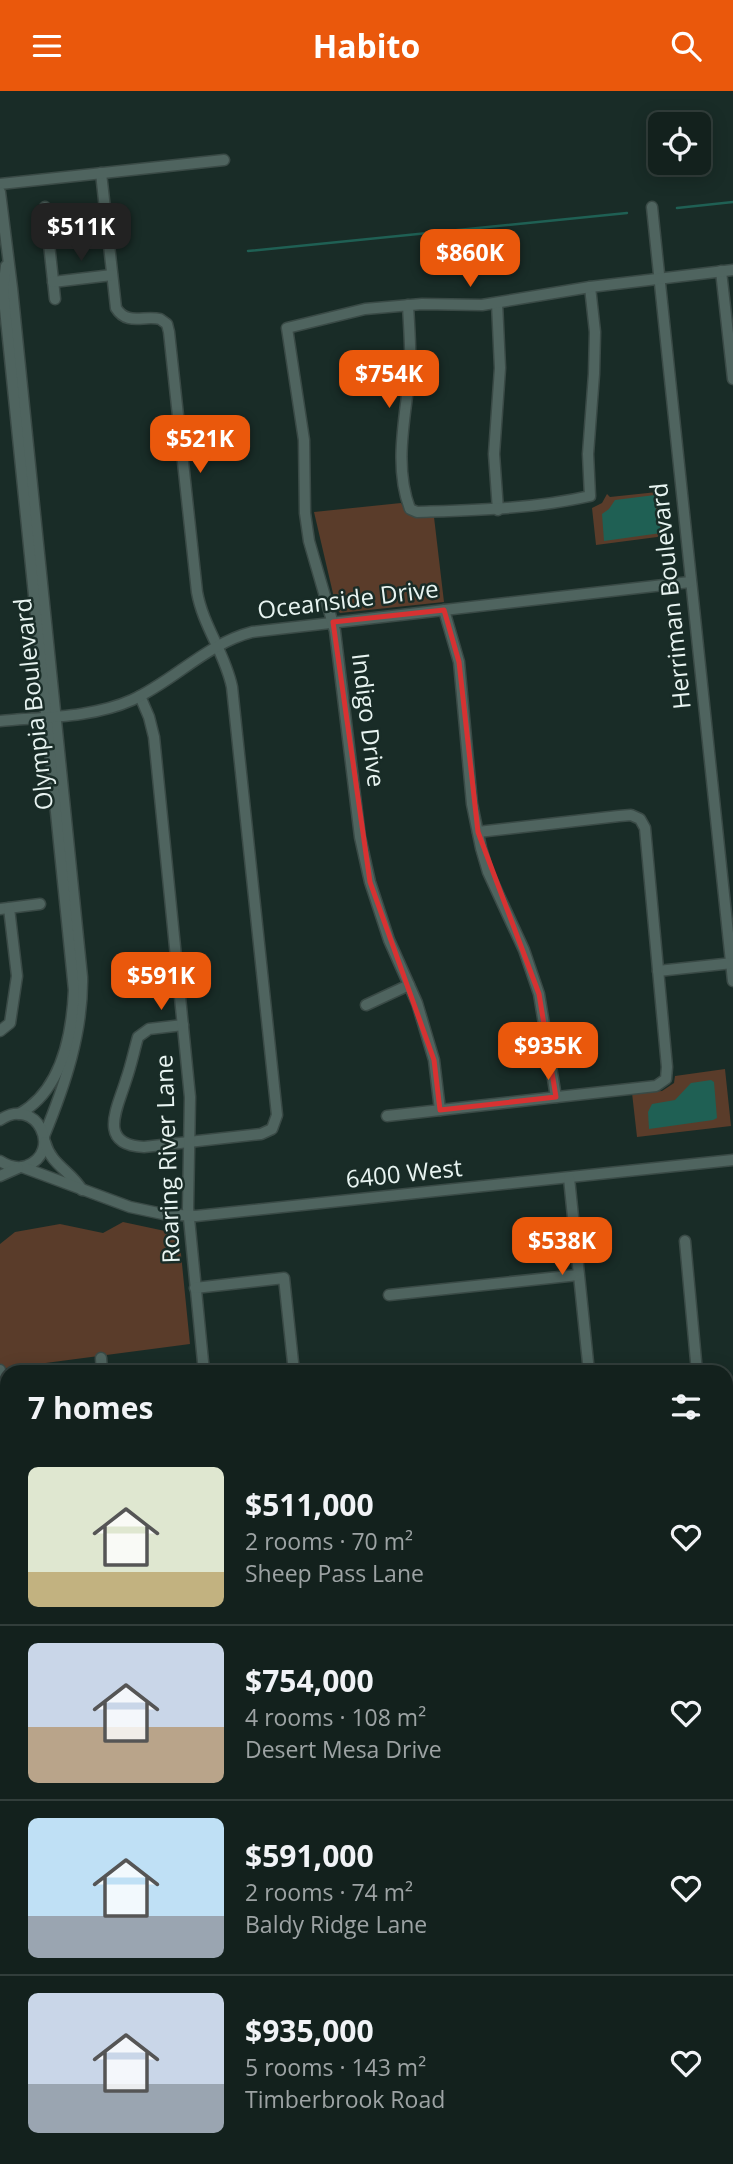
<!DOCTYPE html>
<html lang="en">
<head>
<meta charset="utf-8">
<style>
  :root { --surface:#13211d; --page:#202e2a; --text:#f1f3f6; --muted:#9da3a4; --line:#323e3b; --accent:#ea580c }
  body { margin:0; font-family:"Open Sans",sans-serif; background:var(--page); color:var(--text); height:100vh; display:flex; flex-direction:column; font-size:26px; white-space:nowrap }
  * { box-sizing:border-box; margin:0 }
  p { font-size:23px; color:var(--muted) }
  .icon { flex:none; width:38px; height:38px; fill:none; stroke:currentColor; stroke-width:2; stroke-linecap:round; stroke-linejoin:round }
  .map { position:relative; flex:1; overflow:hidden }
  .panel { position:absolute; left:0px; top:1274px; width:733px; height:800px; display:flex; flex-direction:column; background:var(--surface); border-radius:21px 21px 0 0; box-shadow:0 4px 18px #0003,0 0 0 2px var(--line) }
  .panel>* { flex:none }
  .fabs { position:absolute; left:648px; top:21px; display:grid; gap:14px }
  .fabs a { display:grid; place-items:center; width:63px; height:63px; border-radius:10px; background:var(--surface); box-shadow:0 4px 18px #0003,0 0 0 2px var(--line); font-size:35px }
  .price { position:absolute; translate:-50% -60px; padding:0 16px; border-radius:14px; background:var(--accent); color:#fff; font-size:23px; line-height:46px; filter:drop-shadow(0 2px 4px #0008) }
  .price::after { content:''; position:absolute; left:50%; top:42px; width:21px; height:16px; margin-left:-10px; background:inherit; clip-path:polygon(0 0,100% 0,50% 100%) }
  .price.on { background:#222; color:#fff }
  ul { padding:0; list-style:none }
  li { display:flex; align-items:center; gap:21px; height:175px; padding:0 28px }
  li+li { border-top:2px solid var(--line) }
  li span { display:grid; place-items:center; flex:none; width:196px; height:140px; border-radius:10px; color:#555 }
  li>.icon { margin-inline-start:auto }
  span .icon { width:84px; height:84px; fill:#fffc; stroke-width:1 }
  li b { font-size:30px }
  h2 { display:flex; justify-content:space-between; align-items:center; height:84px; padding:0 28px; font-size:30px }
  header { display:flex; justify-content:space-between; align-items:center; height:91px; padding:0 28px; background:var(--accent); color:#fff; font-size:32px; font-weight:700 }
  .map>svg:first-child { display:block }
</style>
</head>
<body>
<header><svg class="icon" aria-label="menu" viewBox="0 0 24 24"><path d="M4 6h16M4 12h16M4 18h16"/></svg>Habito<svg class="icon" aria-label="search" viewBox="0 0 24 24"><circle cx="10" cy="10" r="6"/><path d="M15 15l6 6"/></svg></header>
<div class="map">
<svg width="733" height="2073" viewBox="0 0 733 2073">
  <rect width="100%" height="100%" fill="#192c27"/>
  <!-- green -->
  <g fill="#5a3c2a">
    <polygon points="657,401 659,417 663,417 665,445 596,454 592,417 602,412 607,403 610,406"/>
    <path d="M401,412c8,15 18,15 33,14l10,85 -104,11 -7,-8 2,-3 -21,-90z"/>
    <polygon points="725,978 731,1035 637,1046 632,1002 662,1000 674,992 675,985"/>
    <polygon points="123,1131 179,1143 190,1253 0,1278 0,1153 15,1141 60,1133 103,1142"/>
    <polygon points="726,1846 733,1846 733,2073 642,2073 641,2067 726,2067"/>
  </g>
  <!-- water -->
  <g fill="#1f6054">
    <polygon points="655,404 656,419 659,420 661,442 604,450 602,423 609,418 615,409"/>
    <polygon points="711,989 714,991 717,1027 713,1029 649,1038 648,1021 652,1013 675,1009 691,992"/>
  </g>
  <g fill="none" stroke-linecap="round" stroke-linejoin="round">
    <!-- stream -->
    <g stroke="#1f6054" stroke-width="2.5">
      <polyline points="677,117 733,111"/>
      <polyline points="248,160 627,122"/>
    </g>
    <defs>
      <g id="minor">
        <path d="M101,82l15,135c11,18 28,7 44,11l7,5 2,8 28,260c6,34 28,61 35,95l45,428 -5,14 -11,5 -117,13c-48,-2 -26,-40 -18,-67 5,-14 8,-29 12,-43l11,-8 34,-4"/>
        <polyline points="0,93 224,69"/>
        <path d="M0,101l12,96 70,689c1,55 -17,108 -38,159"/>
        <polyline points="45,116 55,208"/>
        <polyline points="652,116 733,890"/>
        <polyline points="47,130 106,124"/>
        <path d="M6,175l-3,23 71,701c-2,45 -13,101 -55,124"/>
        <polyline points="721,180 733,288"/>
        <polyline points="53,191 112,184"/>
        <polyline points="497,212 500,277 494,363 498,419"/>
        <path d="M408,214c1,21 3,43 2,65 -4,45 -17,95 0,139l7,3c58,-2 116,-3 173,-16l-2,-42 6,-80 1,-42 -5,-45"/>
        <polyline points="444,519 459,571 472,713 481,757 488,781 524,859 539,903 556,1006"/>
        <polyline points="140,605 149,626 154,646 190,1006 188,1117 204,1281"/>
        <path d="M0,630c42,-4 92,-3 132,-21 42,-19 74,-56 120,-68l438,-50"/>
        <polyline points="0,818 40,813"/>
        <polyline points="658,880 733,872"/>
        <polyline points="366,914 409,894"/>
        <polyline points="0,940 10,932 17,885 9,817"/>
        <polyline points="440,1019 434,969 417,912 389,849 370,791 360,746 335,540 309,450 305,422 304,349 287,237 365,218 422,213 482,214 590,196 733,179"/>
        <polyline points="387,1025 656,995 666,988 667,976 645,737 640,728 631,724 619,725 478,741"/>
        <path d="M0,1029c36,-25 64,32 26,46 -9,3 -18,0 -26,-5"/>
        <path d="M45,1051c6,23 26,29 37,48"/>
        <polyline points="22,1076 130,1116 163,1123 196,1125 733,1069"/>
        <polyline points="0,1085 18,1077"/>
        <polyline points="569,1087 589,1281"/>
        <polyline points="685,1150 697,1281"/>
        <polyline points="195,1197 284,1187 294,1281"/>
        <polyline points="389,1204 578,1184"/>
        <polyline points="101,1267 102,1281"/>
        <polyline points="0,1279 7,1340"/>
        <polyline points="0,1370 7,1369"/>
        <polyline points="726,1562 733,1626"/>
        <polyline points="0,1630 7,1637"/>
        <polyline points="0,1750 7,1760"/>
        <polyline points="726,1789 733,1788"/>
        <polyline points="0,2024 7,2023"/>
        <polyline points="104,2067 105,2073"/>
        <polyline points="635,2067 635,2073"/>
      </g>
    </defs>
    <!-- minor casing -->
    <use href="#minor" stroke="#3a4a46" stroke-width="13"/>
    <!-- minor -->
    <use href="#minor" stroke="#4f645f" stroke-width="10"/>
  </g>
  <!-- marked area -->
  <path fill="none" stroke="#d73232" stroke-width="5" stroke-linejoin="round" d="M444,519l15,52 19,170 61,162 17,103 -116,13 -6,-50 -64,-178 -37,-260z"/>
  <g text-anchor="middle" stroke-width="5" stroke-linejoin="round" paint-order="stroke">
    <!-- street labels -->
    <g font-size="24" fill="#e8f4f1" stroke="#192c27">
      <text transform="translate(671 505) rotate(-96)" y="8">Herriman Boulevard</text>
      <text transform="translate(348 509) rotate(-7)" y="8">Oceanside Drive</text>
      <text transform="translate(34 613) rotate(-96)" y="8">Olympia Boulevard</text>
      <text transform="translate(368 629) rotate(83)" y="8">Indigo Drive</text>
      <text transform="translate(168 1068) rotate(-92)" y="8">Roaring River Lane</text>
      <text transform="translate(404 1083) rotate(-6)" y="8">6400 West</text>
    </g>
  </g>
</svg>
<div class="fabs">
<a><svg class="icon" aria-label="locate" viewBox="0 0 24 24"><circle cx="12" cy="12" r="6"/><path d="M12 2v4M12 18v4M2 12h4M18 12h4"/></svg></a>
</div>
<b class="price on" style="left:81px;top:172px">$511K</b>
<b class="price" style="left:470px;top:198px">$860K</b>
<b class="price" style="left:389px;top:319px">$754K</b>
<b class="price" style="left:200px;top:384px">$521K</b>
<b class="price" style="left:161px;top:921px">$591K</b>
<b class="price" style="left:548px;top:991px">$935K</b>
<b class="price" style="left:562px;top:1186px">$538K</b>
<section class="panel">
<h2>7 homes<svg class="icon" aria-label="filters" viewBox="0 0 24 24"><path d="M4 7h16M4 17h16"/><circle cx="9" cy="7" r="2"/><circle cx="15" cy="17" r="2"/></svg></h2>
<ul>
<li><span style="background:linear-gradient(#dfe7d0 75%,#c2b280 0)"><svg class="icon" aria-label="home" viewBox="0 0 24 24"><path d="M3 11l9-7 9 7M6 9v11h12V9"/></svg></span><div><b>$511,000</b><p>2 rooms · 70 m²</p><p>Sheep Pass Lane</p></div><svg class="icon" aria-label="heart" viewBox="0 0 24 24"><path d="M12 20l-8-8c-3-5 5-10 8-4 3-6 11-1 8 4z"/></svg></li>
<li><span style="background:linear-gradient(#c9d6e8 60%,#b9a48a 0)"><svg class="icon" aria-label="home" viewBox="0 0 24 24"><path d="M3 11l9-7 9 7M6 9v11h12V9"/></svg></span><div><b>$754,000</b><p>4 rooms · 108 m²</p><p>Desert Mesa Drive</p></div><svg class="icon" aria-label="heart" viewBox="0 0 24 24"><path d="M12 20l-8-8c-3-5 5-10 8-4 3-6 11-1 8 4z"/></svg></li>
<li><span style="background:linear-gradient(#bfe0f5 70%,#9aa5b1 0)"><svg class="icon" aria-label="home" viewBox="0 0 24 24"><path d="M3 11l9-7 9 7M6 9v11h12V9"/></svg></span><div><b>$591,000</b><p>2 rooms · 74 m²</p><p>Baldy Ridge Lane</p></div><svg class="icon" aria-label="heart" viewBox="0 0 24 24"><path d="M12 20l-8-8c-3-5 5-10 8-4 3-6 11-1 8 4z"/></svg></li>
<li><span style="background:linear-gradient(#c9d6e8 65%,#9aa5b1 0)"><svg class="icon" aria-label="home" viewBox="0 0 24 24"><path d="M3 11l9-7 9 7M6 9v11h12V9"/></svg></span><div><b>$935,000</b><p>5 rooms · 143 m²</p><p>Timberbrook Road</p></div><svg class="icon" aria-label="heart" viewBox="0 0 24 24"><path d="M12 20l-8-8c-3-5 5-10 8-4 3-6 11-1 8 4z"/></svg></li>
</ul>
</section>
</div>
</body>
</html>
